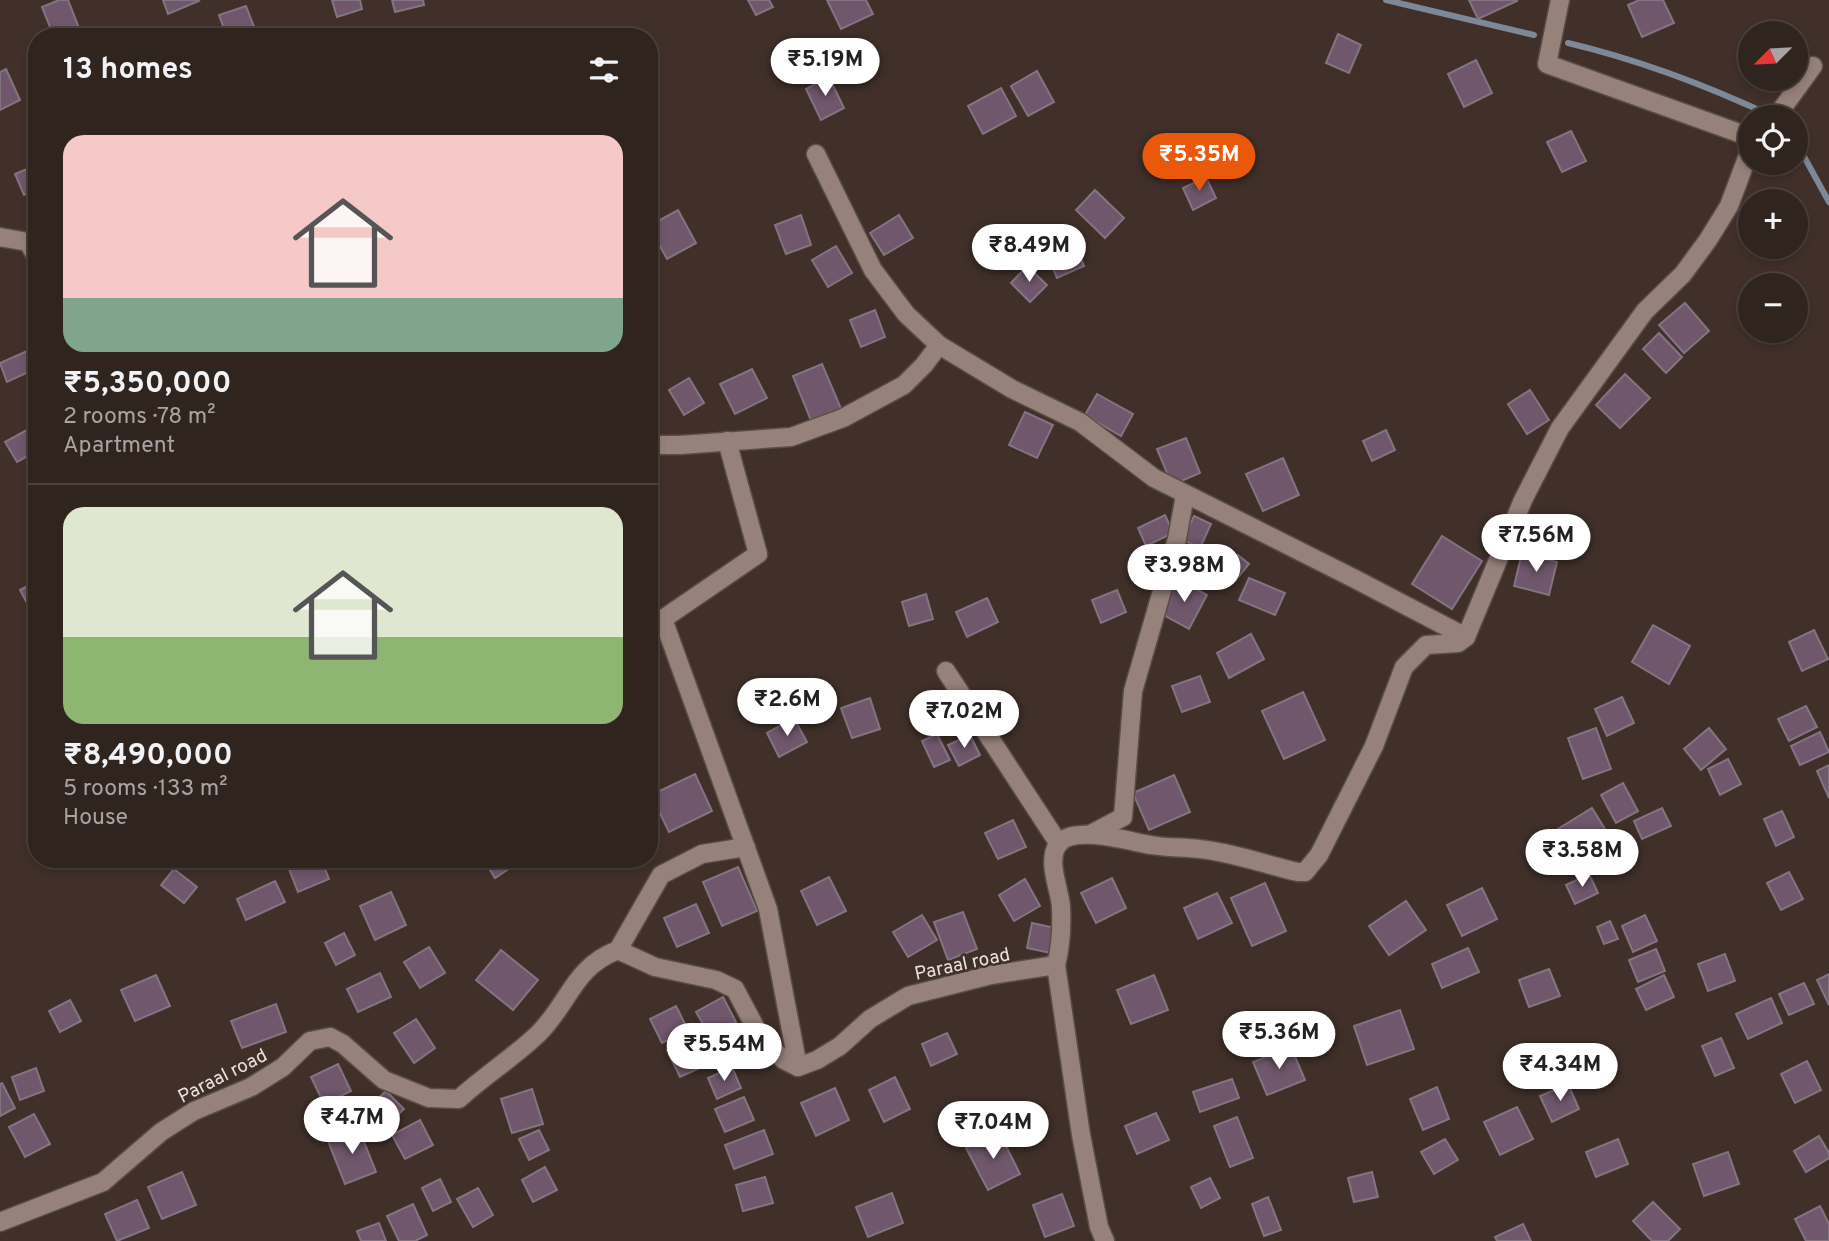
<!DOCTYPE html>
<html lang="en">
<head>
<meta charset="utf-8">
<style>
  :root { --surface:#30241f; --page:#382c28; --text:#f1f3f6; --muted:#a8a4a4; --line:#4b413d; --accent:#ea580c }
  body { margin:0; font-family:Overpass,sans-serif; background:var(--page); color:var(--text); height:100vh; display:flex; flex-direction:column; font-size:26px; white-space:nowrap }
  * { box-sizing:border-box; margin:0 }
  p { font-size:23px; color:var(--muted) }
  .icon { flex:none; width:38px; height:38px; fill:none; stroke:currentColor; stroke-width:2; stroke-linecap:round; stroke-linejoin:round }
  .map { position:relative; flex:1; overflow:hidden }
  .details { position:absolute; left:28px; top:28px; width:630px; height:840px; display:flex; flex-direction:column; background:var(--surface); border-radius:28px; box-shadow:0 4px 10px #0003,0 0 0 2px var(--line) }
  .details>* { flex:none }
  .needle { width:46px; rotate:246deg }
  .tools { position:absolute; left:1738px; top:21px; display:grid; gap:14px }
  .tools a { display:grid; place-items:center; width:70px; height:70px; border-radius:50%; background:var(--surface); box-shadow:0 4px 10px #0003,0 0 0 2px var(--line); font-size:35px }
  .price { position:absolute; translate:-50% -60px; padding:0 16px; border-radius:24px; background:#fff; color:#222; font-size:23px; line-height:46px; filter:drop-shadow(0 2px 4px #0008) }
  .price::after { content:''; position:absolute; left:50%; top:42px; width:21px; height:16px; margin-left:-10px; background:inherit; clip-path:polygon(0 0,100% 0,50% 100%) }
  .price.active { background:var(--accent); color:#fff }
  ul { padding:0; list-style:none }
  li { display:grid; align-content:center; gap:14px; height:371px; padding:0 35px }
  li+li { border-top:2px solid var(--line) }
  li span { display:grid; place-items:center; height:217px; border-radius:21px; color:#555 }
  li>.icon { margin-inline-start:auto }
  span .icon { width:126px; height:126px; fill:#fffc; stroke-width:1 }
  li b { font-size:30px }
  h2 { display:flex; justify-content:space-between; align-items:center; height:84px; padding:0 35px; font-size:30px }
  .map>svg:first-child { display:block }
</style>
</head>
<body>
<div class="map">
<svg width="1829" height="1241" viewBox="0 0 1829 1241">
  <rect width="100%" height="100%" fill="#403029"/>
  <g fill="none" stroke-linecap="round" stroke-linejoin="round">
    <!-- stream -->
    <g stroke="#7d8898" stroke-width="6">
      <polyline points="1386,0 1534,35"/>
      <path d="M1568,43c72,17 140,43 206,74"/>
      <polyline points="1796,142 1829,202"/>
    </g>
  </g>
  <!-- building -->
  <g fill="#70576c" stroke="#837481" stroke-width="2">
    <polygon points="59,0 68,0 79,28 54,37 42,7"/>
    <polygon points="163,0 198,0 199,1 168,14"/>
    <polygon points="332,0 360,0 362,9 337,17"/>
    <polygon points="392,0 423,0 424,5 395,12"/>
    <polygon points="748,0 769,0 773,7 756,15"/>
    <polygon points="827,0 866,0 873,14 841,29"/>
    <polygon points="1469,0 1516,0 1517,1 1478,19"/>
    <polygon points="1639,0 1663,0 1674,23 1642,37 1628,5"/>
    <polygon points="246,6 258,37 227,37 219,15"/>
    <polygon points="1338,34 1361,45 1349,73 1326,63"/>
    <polygon points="1476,60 1492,93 1464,107 1448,74"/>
    <polygon points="6,69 20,100 0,110 0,72"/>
    <polygon points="1037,71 1054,102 1028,116 1011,86"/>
    <polygon points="829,77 844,108 821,120 806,89"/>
    <polygon points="1001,88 1016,116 983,134 968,106"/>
    <polygon points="1571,131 1586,161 1562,172 1547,142"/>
    <polygon points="34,166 37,172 37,189 24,195 15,174"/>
    <polygon points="1206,177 1216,198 1193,210 1183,188"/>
    <polygon points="1095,190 1124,218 1105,238 1076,210"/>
    <polygon points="678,210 696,243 667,259 649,226"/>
    <polygon points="801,215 811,245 786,254 775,225"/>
    <polygon points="899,215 913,238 884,255 870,233"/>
    <polygon points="1073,241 1084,266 1057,278 1046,253"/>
    <polygon points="836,246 852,273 828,287 812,260"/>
    <polygon points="1027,266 1047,285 1030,302 1011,283"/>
    <polygon points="1685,303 1709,331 1684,353 1659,325"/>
    <polygon points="875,310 885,337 861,347 850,320"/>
    <polygon points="1659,333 1682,357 1666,373 1643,349"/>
    <polygon points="27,351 35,369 7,382 0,363"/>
    <polygon points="822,364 842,411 812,423 793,376"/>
    <polygon points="752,369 767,398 735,414 720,384"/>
    <polygon points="1625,374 1650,398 1620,428 1596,405"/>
    <polygon points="689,378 704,403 684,415 669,390"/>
    <polygon points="1530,390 1549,420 1527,434 1508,404"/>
    <polygon points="1097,394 1133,414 1121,436 1085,415"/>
    <polygon points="1025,412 1053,425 1037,458 1009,445"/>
    <polygon points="27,430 37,451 17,462 5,442"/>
    <polygon points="1386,430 1395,450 1372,461 1363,441"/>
    <polygon points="1186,438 1200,473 1172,485 1157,449"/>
    <polygon points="1283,458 1299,495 1263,511 1246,474"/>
    <polygon points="1165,515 1173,533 1146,546 1138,528"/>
    <polygon points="1194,516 1211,524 1200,548 1183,540"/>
    <polygon points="1442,536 1482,561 1452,609 1412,584"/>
    <polygon points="1522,553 1557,562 1549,595 1514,586"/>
    <polygon points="1238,555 1249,564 1235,581 1224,572"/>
    <polygon points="1249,578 1285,593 1275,615 1239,600"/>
    <polygon points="1178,579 1207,595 1189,629 1160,613"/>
    <polygon points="37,581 37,614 34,616 20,590"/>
    <polygon points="1117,590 1126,612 1101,623 1092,600"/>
    <polygon points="926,594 933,619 909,626 902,602"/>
    <polygon points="987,598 998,622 967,637 956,612"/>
    <polygon points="1653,625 1690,646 1669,684 1632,662"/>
    <polygon points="1814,630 1828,659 1802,671 1789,642"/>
    <polygon points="1251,634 1264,659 1229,678 1217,653"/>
    <polygon points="1200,676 1210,702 1182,712 1172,686"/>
    <polygon points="1303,692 1325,740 1284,759 1262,711"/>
    <polygon points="1622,697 1634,723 1607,736 1595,709"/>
    <polygon points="870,698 880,729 852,738 841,708"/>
    <polygon points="1806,706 1817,727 1789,741 1778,719"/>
    <polygon points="794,718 807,742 779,757 767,733"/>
    <polygon points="1596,728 1611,769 1583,779 1568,738"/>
    <polygon points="1709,728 1726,749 1701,770 1684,749"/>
    <polygon points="1820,732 1829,752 1800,765 1791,746"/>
    <polygon points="937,734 950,760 934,767 922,741"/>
    <polygon points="970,735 980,755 959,766 948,745"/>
    <polygon points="1728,759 1741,784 1720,795 1708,769"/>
    <polygon points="1829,765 1829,798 1817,771"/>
    <polygon points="695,774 712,811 669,832 651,795"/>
    <polygon points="1174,775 1190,812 1149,830 1133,793"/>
    <polygon points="1623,783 1638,811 1616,823 1601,795"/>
    <polygon points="1592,808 1608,834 1569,858 1553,832"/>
    <polygon points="1662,808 1671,826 1642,839 1634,821"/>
    <polygon points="1782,811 1794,837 1776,846 1764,819"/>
    <polygon points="1013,820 1026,847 998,859 985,833"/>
    <polygon points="285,859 321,859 329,879 298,892"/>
    <polygon points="483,859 524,859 495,878"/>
    <polygon points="738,867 757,911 722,926 703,882"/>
    <polygon points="174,869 197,887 184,903 161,885"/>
    <polygon points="1789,872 1803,899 1781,910 1767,883"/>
    <polygon points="1589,874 1598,893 1575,904 1566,885"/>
    <polygon points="829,877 846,911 817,925 801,891"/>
    <polygon points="1112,878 1126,908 1096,923 1081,893"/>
    <polygon points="1025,879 1040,906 1014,921 999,895"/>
    <polygon points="275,881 285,902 246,920 237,899"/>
    <polygon points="1265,883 1286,931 1252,946 1231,898"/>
    <polygon points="1482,888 1497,919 1462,936 1447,905"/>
    <polygon points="391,892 406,925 375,940 360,906"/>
    <polygon points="1217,893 1232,923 1198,939 1184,908"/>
    <polygon points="1406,901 1426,930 1389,955 1369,926"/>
    <polygon points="696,904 709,933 677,947 664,918"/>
    <polygon points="963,912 977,949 948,960 934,922"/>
    <polygon points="922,915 937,940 908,957 893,932"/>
    <polygon points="1645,915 1657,941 1633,952 1622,926"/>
    <polygon points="1610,921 1618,939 1604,944 1597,927"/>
    <polygon points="1032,923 1055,928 1051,953 1027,948"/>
    <polygon points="344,933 355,955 336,965 325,943"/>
    <polygon points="429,947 445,973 420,988 404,962"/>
    <polygon points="1468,948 1479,972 1442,988 1432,964"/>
    <polygon points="1656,949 1665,971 1638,982 1629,960"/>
    <polygon points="501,950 538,980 513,1010 476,980"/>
    <polygon points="1725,954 1735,981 1708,991 1698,964"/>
    <polygon points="1549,969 1560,996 1529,1007 1519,980"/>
    <polygon points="380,973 391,997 358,1012 347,989"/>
    <polygon points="1829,974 1829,1005 1817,980"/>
    <polygon points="156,975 170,1006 135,1021 121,990"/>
    <polygon points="1154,975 1168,1010 1131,1024 1117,990"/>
    <polygon points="1664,975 1674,997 1646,1010 1636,989"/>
    <polygon points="1804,983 1814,1004 1789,1015 1779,994"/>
    <polygon points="723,997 736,1022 710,1036 696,1012"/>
    <polygon points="1771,998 1782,1023 1748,1039 1736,1014"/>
    <polygon points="70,1000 81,1021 60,1032 49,1011"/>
    <polygon points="276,1004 286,1032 242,1048 231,1021"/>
    <polygon points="676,1006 688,1030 662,1043 650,1019"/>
    <polygon points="1400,1010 1414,1049 1367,1065 1354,1026"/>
    <polygon points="416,1019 435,1048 414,1063 394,1033"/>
    <polygon points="947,1033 957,1054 931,1066 922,1044"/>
    <polygon points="698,1036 711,1063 680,1077 667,1050"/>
    <polygon points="1721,1038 1734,1068 1715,1076 1702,1046"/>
    <polygon points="1291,1047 1305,1080 1267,1095 1253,1062"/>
    <polygon points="1807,1061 1821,1090 1795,1103 1781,1074"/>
    <polygon points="338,1064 351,1091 324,1104 311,1077"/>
    <polygon points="732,1067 741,1088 717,1099 708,1078"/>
    <polygon points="36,1068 44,1091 20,1100 12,1077"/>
    <polygon points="895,1077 910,1109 884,1122 869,1090"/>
    <polygon points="1232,1079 1239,1098 1200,1112 1193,1092"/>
    <polygon points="2,1083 15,1108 0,1116 0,1084"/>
    <polygon points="1568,1084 1579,1109 1552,1122 1540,1096"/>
    <polygon points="1437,1087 1449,1119 1423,1130 1410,1099"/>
    <polygon points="835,1088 849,1120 816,1136 801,1103"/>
    <polygon points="532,1089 543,1124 512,1133 501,1099"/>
    <polygon points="386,1091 404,1109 387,1125 369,1107"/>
    <polygon points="744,1097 754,1120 725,1132 715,1109"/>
    <polygon points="1517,1107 1533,1139 1500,1155 1484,1122"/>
    <polygon points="1156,1113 1169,1140 1137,1154 1125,1126"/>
    <polygon points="34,1114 50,1144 25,1157 9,1127"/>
    <polygon points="1237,1117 1253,1158 1230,1167 1214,1126"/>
    <polygon points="420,1120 433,1145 405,1159 392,1135"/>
    <polygon points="359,1129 376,1172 345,1184 328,1141"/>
    <polygon points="539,1130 549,1150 529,1160 519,1139"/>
    <polygon points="764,1130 773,1154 734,1169 725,1145"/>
    <polygon points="999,1132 1020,1174 988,1190 966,1148"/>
    <polygon points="1819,1136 1829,1153 1829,1158 1806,1172 1794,1151"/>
    <polygon points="1445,1139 1458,1160 1434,1174 1421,1152"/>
    <polygon points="1618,1139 1628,1164 1596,1177 1586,1152"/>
    <polygon points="1728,1152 1739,1184 1704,1196 1693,1164"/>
    <polygon points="545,1167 557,1190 533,1202 522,1180"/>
    <polygon points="182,1172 196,1205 162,1219 148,1187"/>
    <polygon points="1372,1172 1378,1197 1354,1202 1348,1178"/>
    <polygon points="765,1177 773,1203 743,1211 736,1185"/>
    <polygon points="1210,1178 1220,1198 1201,1208 1191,1187"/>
    <polygon points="440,1179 451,1202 433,1211 422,1188"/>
    <polygon points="478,1188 493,1215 473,1227 457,1199"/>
    <polygon points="892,1193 903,1223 868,1237 856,1207"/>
    <polygon points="1062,1194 1074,1226 1045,1237 1033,1205"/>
    <polygon points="1268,1197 1281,1230 1264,1236 1252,1204"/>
    <polygon points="137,1200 149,1228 117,1241 105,1214"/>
    <polygon points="1653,1202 1680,1229 1668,1241 1652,1241 1633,1221"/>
    <polygon points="413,1204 427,1235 415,1241 399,1241 387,1216"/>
    <polygon points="1820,1206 1829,1224 1829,1241 1806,1241 1795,1219"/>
    <polygon points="379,1223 386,1241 361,1241 357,1231"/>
    <polygon points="1523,1224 1531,1241 1497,1241 1495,1237"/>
  </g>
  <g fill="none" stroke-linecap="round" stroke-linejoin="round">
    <defs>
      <g id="minor">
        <polyline points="1560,0 1547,64 1750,137"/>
        <polyline points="1776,117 1813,66"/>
        <polyline points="816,154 873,270 906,314 939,345 1012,389 1080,422 1154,478 1355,579 1466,637"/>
        <polyline points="0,237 28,242 37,258"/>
        <polyline points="727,441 758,554 663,619 768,909 798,1067"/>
        <polyline points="649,445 680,445 791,437 843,418 904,385 924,365 939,345"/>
        <polyline points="946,671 1059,844"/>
        <polyline points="1091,834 1123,817 1133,691 1177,539 1185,495"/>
        <polyline points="618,950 661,875 702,854 746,847"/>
        <path d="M0,1222l103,-40 58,-50 33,-21 57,-24 32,-20 27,-26 20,-4 13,7 41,36 45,18 30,1c25,-23 55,-42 79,-65 31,-30 35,-67 80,-84l37,17 61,13 19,9 27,51 22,20 14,7 19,-7 23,-14 30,-27 38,-23 83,-21 65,-10"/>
        <path d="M1105,1241l-6,-14 -18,-92 -25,-170c5,-19 6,-37 5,-58 -1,-18 -15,-45 -3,-63 16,-20 72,-2 93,1 16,3 32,2 48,4 33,3 67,16 99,23h7l14,-17 55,-109 30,-79 22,-22 32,-2 8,-6 57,-137 37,-72 85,-117 38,-37 25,-34 21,-34 21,-56"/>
      </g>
    </defs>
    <!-- minor casing -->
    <use href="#minor" stroke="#5a4c47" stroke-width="21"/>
    <!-- minor -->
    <use href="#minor" stroke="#96827a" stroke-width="18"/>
  </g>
  <g text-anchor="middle" stroke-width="5" stroke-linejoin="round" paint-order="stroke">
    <!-- street labels -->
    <g font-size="19" fill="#ece1dd" stroke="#403029">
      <text transform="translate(962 963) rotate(-12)" y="7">Paraal road</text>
      <text transform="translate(222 1075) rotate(-27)" y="7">Paraal road</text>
    </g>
  </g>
</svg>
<div class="tools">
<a><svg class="needle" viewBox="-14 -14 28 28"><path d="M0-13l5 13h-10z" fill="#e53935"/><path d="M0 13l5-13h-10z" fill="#a8a4a4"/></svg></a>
<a><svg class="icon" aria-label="locate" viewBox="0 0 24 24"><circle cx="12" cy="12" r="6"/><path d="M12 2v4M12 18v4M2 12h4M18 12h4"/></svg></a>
<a>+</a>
<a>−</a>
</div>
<b class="price" style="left:825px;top:98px">₹5.19M</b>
<b class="price active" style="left:1199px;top:193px">₹5.35M</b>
<b class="price" style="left:1029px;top:284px">₹8.49M</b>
<b class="price" style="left:1536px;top:574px">₹7.56M</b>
<b class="price" style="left:1184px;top:604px">₹3.98M</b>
<b class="price" style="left:787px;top:738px">₹2.6M</b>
<b class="price" style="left:964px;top:750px">₹7.02M</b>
<b class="price" style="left:1582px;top:889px">₹3.58M</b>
<b class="price" style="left:1279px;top:1071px">₹5.36M</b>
<b class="price" style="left:724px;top:1083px">₹5.54M</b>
<b class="price" style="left:1560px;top:1103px">₹4.34M</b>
<b class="price" style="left:352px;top:1156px">₹4.7M</b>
<b class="price" style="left:993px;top:1161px">₹7.04M</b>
<section class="details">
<h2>13 homes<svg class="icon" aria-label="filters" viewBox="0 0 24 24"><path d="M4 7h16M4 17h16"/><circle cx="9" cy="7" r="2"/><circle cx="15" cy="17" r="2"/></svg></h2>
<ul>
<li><span style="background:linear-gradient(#f6c9c9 75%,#7fa58c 0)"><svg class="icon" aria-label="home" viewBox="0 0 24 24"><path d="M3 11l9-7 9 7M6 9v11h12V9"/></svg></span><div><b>₹5,350,000</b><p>2 rooms · 78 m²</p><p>Apartment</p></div></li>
<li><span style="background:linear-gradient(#dfe7d0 60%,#8fb573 0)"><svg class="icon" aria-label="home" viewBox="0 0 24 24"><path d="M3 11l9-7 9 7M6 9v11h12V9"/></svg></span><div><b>₹8,490,000</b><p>5 rooms · 133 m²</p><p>House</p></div></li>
</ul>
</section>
</div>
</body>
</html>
